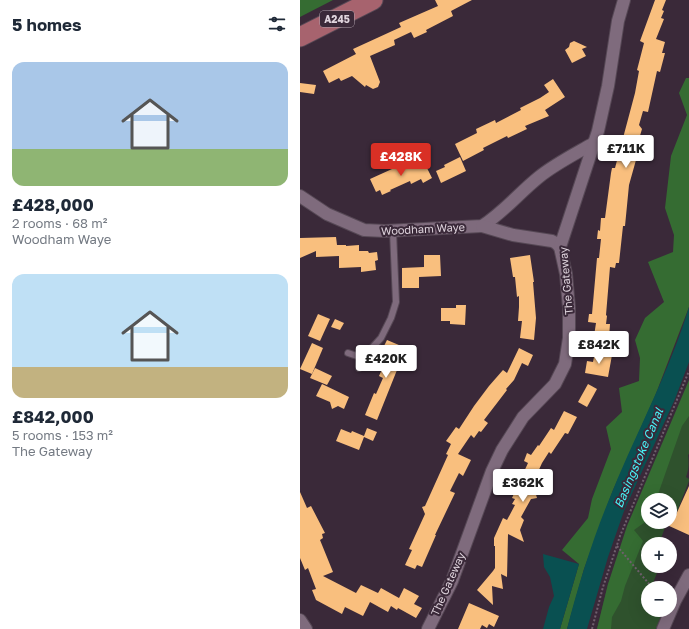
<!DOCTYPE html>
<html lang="en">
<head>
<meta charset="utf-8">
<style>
  :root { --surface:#fff; --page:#f6f6f7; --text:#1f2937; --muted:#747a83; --accent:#d93025 }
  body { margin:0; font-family:"Golos Text",sans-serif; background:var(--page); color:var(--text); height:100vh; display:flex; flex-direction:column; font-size:15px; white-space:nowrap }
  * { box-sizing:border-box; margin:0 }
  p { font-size:13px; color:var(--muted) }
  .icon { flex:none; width:22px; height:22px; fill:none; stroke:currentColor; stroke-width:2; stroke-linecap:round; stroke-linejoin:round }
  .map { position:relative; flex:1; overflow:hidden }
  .drawer { display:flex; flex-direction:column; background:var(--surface); width:300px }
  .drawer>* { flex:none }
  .fabs { position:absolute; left:341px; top:493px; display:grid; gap:8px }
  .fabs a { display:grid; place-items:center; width:36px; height:36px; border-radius:50%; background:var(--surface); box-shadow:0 4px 16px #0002; font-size:20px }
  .price { position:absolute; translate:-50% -34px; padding:0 9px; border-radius:4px; background:#fff; color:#222; font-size:13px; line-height:26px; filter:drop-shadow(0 1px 2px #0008) }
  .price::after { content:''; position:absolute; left:50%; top:24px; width:12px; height:9px; margin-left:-6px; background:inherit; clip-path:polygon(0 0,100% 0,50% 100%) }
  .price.selected { background:var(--accent); color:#fff }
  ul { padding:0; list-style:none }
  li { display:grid; align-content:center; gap:8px; height:212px; padding:0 12px }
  li span { display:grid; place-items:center; height:124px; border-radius:12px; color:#555 }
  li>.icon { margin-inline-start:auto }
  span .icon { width:72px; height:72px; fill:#fffc; stroke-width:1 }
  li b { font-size:17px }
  h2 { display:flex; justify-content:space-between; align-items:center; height:48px; padding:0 12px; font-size:17px }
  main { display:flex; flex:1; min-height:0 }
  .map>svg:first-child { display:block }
</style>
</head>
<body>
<main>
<section class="drawer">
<h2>5 homes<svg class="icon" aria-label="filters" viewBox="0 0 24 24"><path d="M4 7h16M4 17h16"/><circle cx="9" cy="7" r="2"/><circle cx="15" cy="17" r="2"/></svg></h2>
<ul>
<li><span style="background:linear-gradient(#a9c7e8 70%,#8fb573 0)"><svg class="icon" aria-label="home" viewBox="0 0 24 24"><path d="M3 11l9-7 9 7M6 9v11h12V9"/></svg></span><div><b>£428,000</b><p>2 rooms · 68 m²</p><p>Woodham Waye</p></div></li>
<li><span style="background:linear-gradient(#bfe0f5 75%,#c2b280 0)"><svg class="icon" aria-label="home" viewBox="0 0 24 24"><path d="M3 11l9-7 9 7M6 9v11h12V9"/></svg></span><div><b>£842,000</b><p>5 rooms · 153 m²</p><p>The Gateway</p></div></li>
</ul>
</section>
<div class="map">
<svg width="389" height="629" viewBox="0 0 389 629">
  <rect width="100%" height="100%" fill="#3a2939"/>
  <!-- green -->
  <path fill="#2f522d" d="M389,410v44l-1,1c1,7 1,15 -2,22l3,2v2l-13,33 -5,-2 -1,3v-15h-22v22h19l-8,22h-11v22h3l-2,5 8,2 -4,10 13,5h-18v22h15l-7,19h-59l11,-45z"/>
  <!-- forest -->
  <g fill="#356c32">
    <polygon points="0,0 33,0 0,17"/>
    <polygon points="386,78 389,78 389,307 355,396 313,490 303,517 284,569 267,629 260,629 279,564 262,550 288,518 292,499 311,449 306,427 322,412 319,388 339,381 340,358 335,340 345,318 364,302 348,262 373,252 374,235 365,208 371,156 387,115 379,93"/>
    <polygon points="389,380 389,416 382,426 356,500 348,500 348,520 334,530 343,541 325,586 321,601 312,617 311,629 297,629 308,584 327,526"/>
  </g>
  <!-- water -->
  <g fill="#095051">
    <path d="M389,307v55l-14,37 -51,112 -16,46 -21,72h-20c12,-47 27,-94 46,-139 25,-61 57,-120 76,-183z"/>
    <polygon points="243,554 279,564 260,629 243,629 249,607 254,596 250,577 244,567"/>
  </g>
  <!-- building -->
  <g fill="#f9bf7e">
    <polygon points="135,0 172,0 151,11 153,16 126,30 127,32 114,38 111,32 94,40 95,45 70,56 80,82 78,87 73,89 66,85 65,87 52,76 41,81 39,78 29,83 23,71 56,54 53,49 101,27 99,23 138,6"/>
    <polygon points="355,0 366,0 362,10 364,11 361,18 364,19 356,39 365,42 362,53 365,53 360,72 357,71 348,112 343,111 339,125 342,129 333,159 336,160 329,185 325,226 323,226 319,263 316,263 315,268 310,267 306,315 307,316 306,324 310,324 309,338 294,336 296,323 288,322 289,314 292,314 297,258 299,258 301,239 297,239 298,230 300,231 301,218 305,218 311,173 312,168 315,168 335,93 339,71 337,70 344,43 340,41"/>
    <polygon points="274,41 287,47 282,49 286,56 272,63 265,50 269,47 270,43"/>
    <polygon points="253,79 265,97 245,110 249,116 225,126 227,129 208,138 207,136 183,148 184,150 163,161 155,144 177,133 176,129 195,120 196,123 221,110 220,108 240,98 249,92 244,85"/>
    <polygon points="0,83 16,85 14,94 0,92"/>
    <polygon points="160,157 166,171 141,183 136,171 145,167 144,165"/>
    <polygon points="114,159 118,167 125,164 132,178 123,183 121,179 111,184 110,181 90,190 91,191 82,195 80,190 76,192 70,179"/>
    <polygon points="36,237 37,245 46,245 46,246 59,245 59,251 68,251 69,253 77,252 78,260 75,261 76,270 61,272 61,267 39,268 39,256 16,257 16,251 0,258 0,238"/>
    <polygon points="124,255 140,255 141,276 119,277 119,288 102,288 102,268 124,267"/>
    <polygon points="230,255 234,282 233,282 236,318 234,340 220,338 222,321 218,321 219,307 219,296 217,297 215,277 213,277 210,258"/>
    <polygon points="156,305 166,305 165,325 150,324 150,321 141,321 141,308 156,308"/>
    <polygon points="18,314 30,319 20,341 8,336"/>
    <polygon points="35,319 44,323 40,330 31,327"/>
    <polygon points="87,340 106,348 96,370 97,370 77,420 65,415 74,393 76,394 83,378 79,376 90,351 83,348"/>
    <polygon points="12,343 23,348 12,374 0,369"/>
    <polygon points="219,348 233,355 228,366 222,363 214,380 206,389 207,390 184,420 188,423 181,432 179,431 174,438 171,435 158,454 171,460 163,476 159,473 150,491 155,493 135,535 136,535 122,567 117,565 115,569 105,565 112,550 109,549 125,514 122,507 125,506 148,455 146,454 151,444 146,441 156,427 159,429 174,406 189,386 203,370 207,373"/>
    <polygon points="295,352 312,355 308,377 285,373 287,361 293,362"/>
    <polygon points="15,368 32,376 27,385 10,378"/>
    <polygon points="22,384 49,397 44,409 38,406 32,409 30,402 16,396"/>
    <polygon points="288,384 297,389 287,407 278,402"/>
    <polygon points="264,411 277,417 268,434 265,433 251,454 249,452 242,463 237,474 246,478 242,486 232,481 237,498 231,499 221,517 224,520 220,530 224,542 208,534 207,577 201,574 203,589 192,586 193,605 177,590 193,571 195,568 195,546 194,546 194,538 203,518 207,520 215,505 212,504 215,499 212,498 228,463 224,461 227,453 231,455 238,445 239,446 251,428 254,430"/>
    <polygon points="67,428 77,432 73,441 64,437 59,450 36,441 41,429 51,433 52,431 64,436"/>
    <polygon points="389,486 389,535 367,525 369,522 370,522 371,517 374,519"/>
    <polygon points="0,492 7,508 11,506 25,533 22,534 23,538 20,540 33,572 23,576 56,593 61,585 78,593 81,588 99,598 104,588 119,596 114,604 122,608 116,618 98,608 97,610 91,606 88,612 70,602 63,616 45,607 42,614 16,600 12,590 16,589 8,568 5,570 0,558"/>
    <polygon points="169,603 199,616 194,627 189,624 187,628 182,625 180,629 158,629"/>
  </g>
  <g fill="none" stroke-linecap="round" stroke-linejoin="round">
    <defs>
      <g id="service">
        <polyline points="48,353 60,357"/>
        <polyline points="60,357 71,349 81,338 91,318 96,302 93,231"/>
        <polyline points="59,368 60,357"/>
      </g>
      <g id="minor">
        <path d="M0,196l27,18 37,16 21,1 97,-5c22,-14 37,-33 57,-49 16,-13 36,-23 55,-34"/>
        <polyline points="182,226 213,235 252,241 256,243 260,247"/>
        <polyline points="0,620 6,629"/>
        <polyline points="128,629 152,581 192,471 202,450 223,417 255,384 265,364 269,338 269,308 266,274 260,247 298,131 308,86 318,21 324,0"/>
        <polyline points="363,629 375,601 389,575"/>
      </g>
      <polyline id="primary" points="0,37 73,0"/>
    </defs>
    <!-- service casing -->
    <use href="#service" stroke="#564855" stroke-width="8"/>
    <!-- minor casing -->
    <use href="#minor" stroke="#564855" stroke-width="14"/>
    <!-- primary casing -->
    <use href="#primary" stroke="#564855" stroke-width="21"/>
    <!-- path -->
    <g stroke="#70606e" stroke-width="2" stroke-dasharray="2 2" stroke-linecap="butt">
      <polyline points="317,546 350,585 355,588"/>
      <polyline points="292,629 303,587 320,536 389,371"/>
    </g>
    <!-- service -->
    <use href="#service" stroke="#7f6b7d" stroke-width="6"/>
    <!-- minor -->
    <use href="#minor" stroke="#7f6b7d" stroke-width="12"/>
    <!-- primary -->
    <use href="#primary" stroke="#a7636e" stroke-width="19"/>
  </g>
  <g text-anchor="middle" stroke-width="4" stroke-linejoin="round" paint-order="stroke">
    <!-- shield labels -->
    <rect fill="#3a2939" stroke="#aea1ac" stroke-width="1" x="20" y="11" width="34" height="16" rx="3"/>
    <g font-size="10" font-weight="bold" fill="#dfd4dd">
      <text x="37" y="23">A245</text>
    </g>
    <!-- street labels -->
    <g font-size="11" fill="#dfd4dd" stroke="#3a2939">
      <text transform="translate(123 229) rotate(-3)" y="4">Woodham Waye</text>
      <text transform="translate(266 281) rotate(-95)" y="4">The Gateway</text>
      <text transform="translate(148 584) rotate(-66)" y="4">The Gateway</text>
    </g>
    <!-- water labels -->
    <g font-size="12" font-style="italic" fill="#48f5f8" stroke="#3a2939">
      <text transform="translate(339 458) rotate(-67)" y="4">Basingstoke Canal</text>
    </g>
  </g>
</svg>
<div class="fabs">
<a><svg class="icon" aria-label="layers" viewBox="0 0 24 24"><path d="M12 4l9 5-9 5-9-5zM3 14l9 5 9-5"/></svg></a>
<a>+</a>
<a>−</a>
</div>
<b class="price" style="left:326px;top:169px">£711K</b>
<b class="price selected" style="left:101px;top:177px">£428K</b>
<b class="price" style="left:299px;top:365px">£842K</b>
<b class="price" style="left:86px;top:379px">£420K</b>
<b class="price" style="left:223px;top:503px">£362K</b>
</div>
</main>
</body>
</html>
